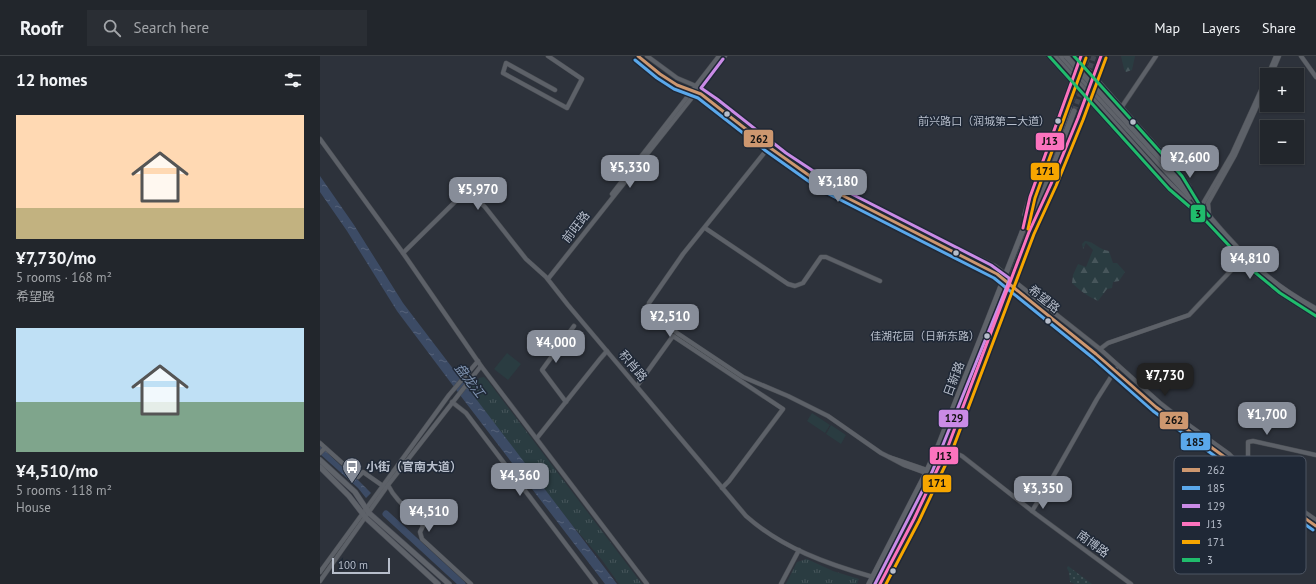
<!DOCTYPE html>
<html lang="en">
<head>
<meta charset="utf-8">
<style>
  :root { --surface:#22262c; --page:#2a2e34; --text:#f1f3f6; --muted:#a2a5a9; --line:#3f4348; --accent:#878d99 }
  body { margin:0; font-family:"PT Sans","Noto Sans SC",sans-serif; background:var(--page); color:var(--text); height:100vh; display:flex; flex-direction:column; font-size:15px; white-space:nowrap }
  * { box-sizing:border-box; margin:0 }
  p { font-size:13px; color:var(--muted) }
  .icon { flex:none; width:22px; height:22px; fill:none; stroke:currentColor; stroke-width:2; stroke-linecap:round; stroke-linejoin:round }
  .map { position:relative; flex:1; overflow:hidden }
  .sheet { display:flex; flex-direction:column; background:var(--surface); width:320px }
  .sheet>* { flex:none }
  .controls { position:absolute; left:940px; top:12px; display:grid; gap:8px }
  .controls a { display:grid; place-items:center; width:44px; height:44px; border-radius:0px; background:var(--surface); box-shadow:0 1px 3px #0004,0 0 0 1px var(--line); font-size:20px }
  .scale { position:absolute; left:12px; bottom:10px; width:58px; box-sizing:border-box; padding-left:4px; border:2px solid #b7becb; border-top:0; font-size:11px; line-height:14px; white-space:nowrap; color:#b7becb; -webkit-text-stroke:3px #1f2836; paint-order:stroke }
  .price { position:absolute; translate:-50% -34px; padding:0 9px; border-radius:8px; background:var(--accent); color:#fff; font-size:13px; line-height:26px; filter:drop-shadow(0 1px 2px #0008) }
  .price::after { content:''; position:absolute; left:50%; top:24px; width:12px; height:9px; margin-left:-6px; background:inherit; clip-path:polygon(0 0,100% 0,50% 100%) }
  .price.on { background:#222; color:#fff }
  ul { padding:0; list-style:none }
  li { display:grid; align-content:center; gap:8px; height:212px; padding:0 16px }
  li span { display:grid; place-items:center; height:124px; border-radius:0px; color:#555 }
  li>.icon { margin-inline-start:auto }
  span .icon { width:72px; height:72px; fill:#fffc; stroke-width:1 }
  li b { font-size:17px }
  h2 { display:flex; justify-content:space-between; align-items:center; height:48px; padding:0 16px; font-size:17px }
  header { display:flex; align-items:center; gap:24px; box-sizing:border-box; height:56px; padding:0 20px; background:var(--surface); border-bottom:1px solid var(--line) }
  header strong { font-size:19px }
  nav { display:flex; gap:22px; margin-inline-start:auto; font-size:14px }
  .search { width:280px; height:36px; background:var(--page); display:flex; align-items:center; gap:10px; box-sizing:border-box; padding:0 14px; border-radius:0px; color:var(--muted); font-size:15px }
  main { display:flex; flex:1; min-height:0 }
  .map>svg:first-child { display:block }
</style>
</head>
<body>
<header>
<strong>Roofr</strong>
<div class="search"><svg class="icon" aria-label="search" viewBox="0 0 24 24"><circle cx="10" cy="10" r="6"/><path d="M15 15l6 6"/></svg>Search here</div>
<nav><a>Map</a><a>Layers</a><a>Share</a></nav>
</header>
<main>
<section class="sheet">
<h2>12 homes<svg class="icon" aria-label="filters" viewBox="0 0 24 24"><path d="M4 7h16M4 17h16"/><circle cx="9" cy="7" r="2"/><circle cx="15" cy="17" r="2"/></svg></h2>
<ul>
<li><span style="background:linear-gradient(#ffd9b3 75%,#c2b280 0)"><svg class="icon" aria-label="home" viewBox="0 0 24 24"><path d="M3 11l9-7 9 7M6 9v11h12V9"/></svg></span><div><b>¥7,730/mo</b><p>5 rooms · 168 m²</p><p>希望路</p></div></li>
<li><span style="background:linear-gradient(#bfe0f5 60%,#7fa58c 0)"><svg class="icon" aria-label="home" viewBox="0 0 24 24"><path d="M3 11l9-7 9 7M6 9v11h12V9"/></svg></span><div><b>¥4,510/mo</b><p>5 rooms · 118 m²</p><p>House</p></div></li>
</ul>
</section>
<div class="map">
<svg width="996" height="528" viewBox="0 0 996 528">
  <defs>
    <pattern id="grass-dots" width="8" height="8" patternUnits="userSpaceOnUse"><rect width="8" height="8" fill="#2a3c41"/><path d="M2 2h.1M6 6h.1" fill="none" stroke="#47565b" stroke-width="1.8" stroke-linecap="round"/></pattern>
    <pattern id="forest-firs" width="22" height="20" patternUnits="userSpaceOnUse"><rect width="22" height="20" fill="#2a3c41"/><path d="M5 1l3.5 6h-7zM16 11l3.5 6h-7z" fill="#47565b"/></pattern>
    <pattern id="park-tufts" width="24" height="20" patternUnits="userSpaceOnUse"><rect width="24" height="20" fill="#2a3c41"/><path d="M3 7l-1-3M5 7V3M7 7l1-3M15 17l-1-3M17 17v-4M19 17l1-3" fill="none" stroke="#47565b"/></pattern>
    <pattern id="water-ripples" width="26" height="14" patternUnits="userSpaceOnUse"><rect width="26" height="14" fill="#3c4b65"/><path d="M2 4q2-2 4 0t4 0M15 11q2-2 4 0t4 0" fill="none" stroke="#56637a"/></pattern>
  </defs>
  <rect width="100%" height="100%" fill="#2d323b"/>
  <!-- grass -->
  <polygon fill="url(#grass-dots)" points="748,510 772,528 755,528 750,526 749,516 747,512"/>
  <!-- forest -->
  <g fill="url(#forest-firs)">
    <polygon points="801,0 815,0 812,14 806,16 804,13"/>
    <path d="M765,185c9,0 14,9 24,10l4,12h4l8,9 -6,9 -6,1 -1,6 -5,1 -9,12c-9,-4 -19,-11 -26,-18l1,-8 5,-11 8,3 7,-17 -7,-7 -3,6 -1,-5z"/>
  </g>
  <!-- park -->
  <g fill="url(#park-tufts)">
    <polygon points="164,321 168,325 322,528 299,528 282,504 253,470 148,335 159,322"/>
    <polygon points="487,503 513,515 539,523 537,528 466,528 477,506"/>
  </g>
  <!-- pitch -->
  <g fill="#2a3c41">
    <polygon points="187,297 201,308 188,324 174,313"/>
    <polygon points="492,357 510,369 505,377 487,365"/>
    <polygon points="511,369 526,379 521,388 506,378"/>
  </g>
  <!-- water -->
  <g fill="url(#water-ripples)">
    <polygon points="0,120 34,169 83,247 297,528 285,528 143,343 77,255 27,175 0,136"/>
    <polygon points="0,390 33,421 34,420 51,437 46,442 38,432 0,398"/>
  </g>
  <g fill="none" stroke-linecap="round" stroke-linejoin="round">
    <!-- river -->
    <polyline stroke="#3c4b65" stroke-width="7" points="66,458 142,528"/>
    <!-- major-tunnel -->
    <g stroke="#424751" stroke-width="5" stroke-dasharray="5 2.5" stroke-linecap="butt">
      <polyline points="763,14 768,0"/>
      <polyline points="765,26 774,0"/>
      <polyline points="749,52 758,27"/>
      <polyline points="754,55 762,33"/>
    </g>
    <defs>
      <g id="minor">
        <polyline points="228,0 262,23 247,52 183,17 186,7 235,34"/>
        <path d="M318,0c11,9 23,20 36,27 8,6 18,6 27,11l68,53 55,39 173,88 99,80 60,53 70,51 19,18 71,50"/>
        <polyline points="327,0 357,22 376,30 390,39 451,88 494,119 527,138 675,210 780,293 840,347 863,365 909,398 928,417 996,464"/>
        <polyline points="981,0 996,21"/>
        <polyline points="948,19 956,0"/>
        <polyline points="951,19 959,0"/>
        <polyline points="801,52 836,0"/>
        <polyline points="0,83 83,197 161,310 327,528"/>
        <polyline points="449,91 363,198 329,247 328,254 357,277 423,321 468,340 508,360 561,397 569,401"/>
        <polyline points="292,138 399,0"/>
        <polyline points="881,151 912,98 947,21"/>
        <polyline points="889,159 888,147 915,99 947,28"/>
        <polyline points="385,172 468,228 475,230 483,227 501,201 506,201 560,225"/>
        <path d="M83,197l62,-61 7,3 13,12 41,52 20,18 22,28 178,211c36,32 81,48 127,61"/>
        <polyline points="228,223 405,0"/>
        <polyline points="780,293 788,287 869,259 921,204"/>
        <polyline points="317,330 353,280 463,353 409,425 402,432"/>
        <polyline points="132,346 146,357 276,528"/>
        <polyline points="246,346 222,314 254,270"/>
        <polyline points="217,382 280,303 287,295"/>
        <polyline points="0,387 38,421 43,416 63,430"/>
        <polyline points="627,393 642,400 716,458 811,528"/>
        <polyline points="0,397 5,392"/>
        <polyline points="920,411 928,401 928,386 933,385 996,399"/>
        <polyline points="606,417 584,409 569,401 607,414"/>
        <path d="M68,429c7,15 21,25 33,37l2,4 -3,6 2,7 49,45"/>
        <polyline points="712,455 734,419 777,343 796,313"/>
        <polyline points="0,516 129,339 158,305"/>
        <polyline points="0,525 68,429 161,310"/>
        <polyline points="461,528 479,494"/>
      </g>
      <g id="major">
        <polyline points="729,0 849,133 885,164 931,213 960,237 996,260"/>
        <path d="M740,0c8,9 16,23 29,22"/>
        <polyline points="754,0 773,20 862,120 869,131"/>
        <polyline points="754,24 763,26 769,31 870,141"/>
        <path d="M844,107c32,36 61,76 97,108 16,15 35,27 55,38"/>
        <polyline points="837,115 872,150"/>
        <polyline points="727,135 758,62 781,0"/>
        <polyline points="705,159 710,141 761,0"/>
        <polyline points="0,404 35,436 49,457 129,528"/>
        <polyline points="0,411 29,440 46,462 118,528"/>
        <polyline points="598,450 602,436 614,410 612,408 609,411"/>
        <polyline points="549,528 606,417 619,388 701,179 749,52"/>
        <polyline points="560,528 594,463 627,393 754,55"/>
      </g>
    </defs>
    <!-- minor casing -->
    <use href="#minor" stroke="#494d53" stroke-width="5"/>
    <!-- major casing -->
    <use href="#major" stroke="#4b4f58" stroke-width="6"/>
    <!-- minor -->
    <use href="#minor" stroke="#5d6168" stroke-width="4"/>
    <!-- major -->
    <use href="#major" stroke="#5f636a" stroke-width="5"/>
    <defs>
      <g id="major-bridge">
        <polyline points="734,0 837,115"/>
        <polyline points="746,0 844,107"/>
      </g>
    </defs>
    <!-- major-bridge casing -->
    <use href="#major-bridge" stroke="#4b4f58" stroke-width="6" stroke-linecap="butt"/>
    <!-- major-bridge -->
    <use href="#major-bridge" stroke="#5f636a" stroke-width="5"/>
    <defs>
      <polyline id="bus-1" points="318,0 340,18 357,29 381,38 449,91 504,130 677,218 776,298 836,351 906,402 925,420 996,470"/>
      <polyline id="bus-2" points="315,4 337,22 354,33 378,42 446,95 501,134 674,222 773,302 833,355 903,406 922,424 993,474"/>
      <polyline id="bus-3" points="403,3 381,32 397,43 466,97 516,130 671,209 689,222 689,225 612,416 555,528"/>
      <g id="bus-4">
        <polyline points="703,172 710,141 761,0"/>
        <polyline points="560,528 594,463 627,393 709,176 731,128 758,62 781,0"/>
      </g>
      <g id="bus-5">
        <polyline points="708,173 715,142 766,2"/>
        <polyline points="566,528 599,465 632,395 714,178 736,130 763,64 786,2"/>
      </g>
      <g id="bus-6">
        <polyline points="729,0 849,133 885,164 931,213 960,237 996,260"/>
        <polyline points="754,0 862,120 881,151 889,160"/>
      </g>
    </defs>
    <!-- bus-1 casing -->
    <use href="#bus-1" stroke="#1f2836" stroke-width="6"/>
    <!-- bus-2 casing -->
    <use href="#bus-2" stroke="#1f2836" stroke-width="6"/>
    <!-- bus-3 casing -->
    <use href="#bus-3" stroke="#1f2836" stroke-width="6"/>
    <!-- bus-4 casing -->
    <use href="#bus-4" stroke="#1f2836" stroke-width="6"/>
    <!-- bus-5 casing -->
    <use href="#bus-5" stroke="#1f2836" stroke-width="6"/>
    <!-- bus-6 casing -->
    <use href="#bus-6" stroke="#1f2836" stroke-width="6"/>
    <!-- bus-1 -->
    <use href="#bus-1" stroke="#cd976f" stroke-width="3"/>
    <!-- bus-2 -->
    <use href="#bus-2" stroke="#5aa8eb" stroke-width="3"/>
    <!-- bus-3 -->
    <use href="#bus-3" stroke="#ca8be6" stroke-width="3"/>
    <!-- bus-4 -->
    <use href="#bus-4" stroke="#fc73be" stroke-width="3"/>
    <!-- bus-5 -->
    <use href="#bus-5" stroke="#f7a600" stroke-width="3"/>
    <!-- bus-6 -->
    <use href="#bus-6" stroke="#20bc6c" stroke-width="3"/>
  </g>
  <!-- icons -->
  <defs>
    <symbol id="bus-pin" viewBox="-11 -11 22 30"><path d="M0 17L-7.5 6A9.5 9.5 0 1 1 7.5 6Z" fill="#878d99" stroke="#1f2836"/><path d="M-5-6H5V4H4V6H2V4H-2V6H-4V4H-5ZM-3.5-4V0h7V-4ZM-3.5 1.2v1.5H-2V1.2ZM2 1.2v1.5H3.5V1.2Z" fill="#fff"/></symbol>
  </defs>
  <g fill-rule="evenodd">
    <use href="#bus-pin" x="21" y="400" width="22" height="30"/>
  </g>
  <!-- markers -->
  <g fill="#b7becb" stroke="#1f2836" stroke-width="1.5">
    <circle cx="407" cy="58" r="3.5"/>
    <circle cx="738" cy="65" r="3.5"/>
    <circle cx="813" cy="66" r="3.5"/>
    <circle cx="636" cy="197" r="3.5"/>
    <circle cx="728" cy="265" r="3.5"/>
    <circle cx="667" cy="280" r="3.5"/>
    <circle cx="573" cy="515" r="3.5"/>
  </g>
  <g text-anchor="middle" stroke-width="3" stroke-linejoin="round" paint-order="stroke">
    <!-- bus labels -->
    <g font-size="11" fill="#b7becb" stroke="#1f2836" text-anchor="end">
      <text x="730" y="69">前兴路口（润城第二大道）</text>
      <text x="660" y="284">佳湖花园（日新东路）</text>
    </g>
    <!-- street labels -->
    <g font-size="12" fill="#b7becb" stroke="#1f2836">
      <text transform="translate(256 171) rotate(-52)" y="4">前旺路</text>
      <text transform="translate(724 243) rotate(39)" y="4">希望路</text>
      <text transform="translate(313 310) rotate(50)" y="4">积肖路</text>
      <text transform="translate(634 323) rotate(-69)" y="4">日新路</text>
      <text transform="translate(773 488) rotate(36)" y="4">南博路</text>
    </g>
    <!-- poi labels -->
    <g font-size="12" font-weight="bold" fill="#b7becb" stroke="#1f2836" text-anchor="start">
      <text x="46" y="415">小街（官南大道）</text>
    </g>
    <!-- water labels -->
    <g font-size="13" font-style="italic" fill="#8094b1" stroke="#1f2836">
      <text transform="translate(150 324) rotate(52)" y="5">盘龙江</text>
    </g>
  </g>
  <!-- legend -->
  <rect x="854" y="400" width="132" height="118" rx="6" fill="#1f2836" stroke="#4d5563" stroke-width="1"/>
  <rect x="862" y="412" width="18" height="4" fill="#cd976f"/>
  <rect x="862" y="430" width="18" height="4" fill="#5aa8eb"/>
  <rect x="862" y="448" width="18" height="4" fill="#ca8be6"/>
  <rect x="862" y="466" width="18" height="4" fill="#fc73be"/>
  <rect x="862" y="484" width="18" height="4" fill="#f7a600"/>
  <rect x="862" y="502" width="18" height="4" fill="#20bc6c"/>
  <g font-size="11" fill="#b7becb">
    <text x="887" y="418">262</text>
    <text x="887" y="436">185</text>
    <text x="887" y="454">129</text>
    <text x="887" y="472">J13</text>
    <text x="887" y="490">171</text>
    <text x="887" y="508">3</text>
  </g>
  <g stroke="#1f2836" stroke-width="1.5">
    <rect x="423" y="73" width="31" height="19" rx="4" fill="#cd976f"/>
    <rect x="715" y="76" width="30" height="19" rx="4" fill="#fc73be"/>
    <rect x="710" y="106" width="30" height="19" rx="4" fill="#f7a600"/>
    <rect x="870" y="148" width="16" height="19" rx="4" fill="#20bc6c"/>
    <rect x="618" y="353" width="31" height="19" rx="4" fill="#ca8be6"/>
    <rect x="839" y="355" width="30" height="19" rx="4" fill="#cd976f"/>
    <rect x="860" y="376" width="31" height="19" rx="4" fill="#5aa8eb"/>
    <rect x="609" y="390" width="30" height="19" rx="4" fill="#fc73be"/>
    <rect x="602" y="418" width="30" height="19" rx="4" fill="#f7a600"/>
  </g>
  <g font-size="11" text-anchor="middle" font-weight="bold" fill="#111">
    <text x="439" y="87">262</text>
    <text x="730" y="89">J13</text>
    <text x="725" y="119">171</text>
    <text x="878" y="162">3</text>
    <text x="634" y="366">129</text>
    <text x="854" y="368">262</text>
    <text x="875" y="390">185</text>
    <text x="624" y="404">J13</text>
    <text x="617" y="431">171</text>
  </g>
</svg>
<div class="controls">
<a>+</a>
<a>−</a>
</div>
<div class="scale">100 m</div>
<b class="price" style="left:870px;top:123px">¥2,600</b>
<b class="price" style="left:310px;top:133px">¥5,330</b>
<b class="price" style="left:518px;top:147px">¥3,180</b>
<b class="price" style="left:158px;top:155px">¥5,970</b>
<b class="price" style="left:930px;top:224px">¥4,810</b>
<b class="price" style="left:350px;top:282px">¥2,510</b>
<b class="price" style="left:236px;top:308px">¥4,000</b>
<b class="price on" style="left:845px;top:341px">¥7,730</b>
<b class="price" style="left:947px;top:380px">¥1,700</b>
<b class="price" style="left:200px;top:441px">¥4,360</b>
<b class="price" style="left:723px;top:454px">¥3,350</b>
<b class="price" style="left:109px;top:477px">¥4,510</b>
</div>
</main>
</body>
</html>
